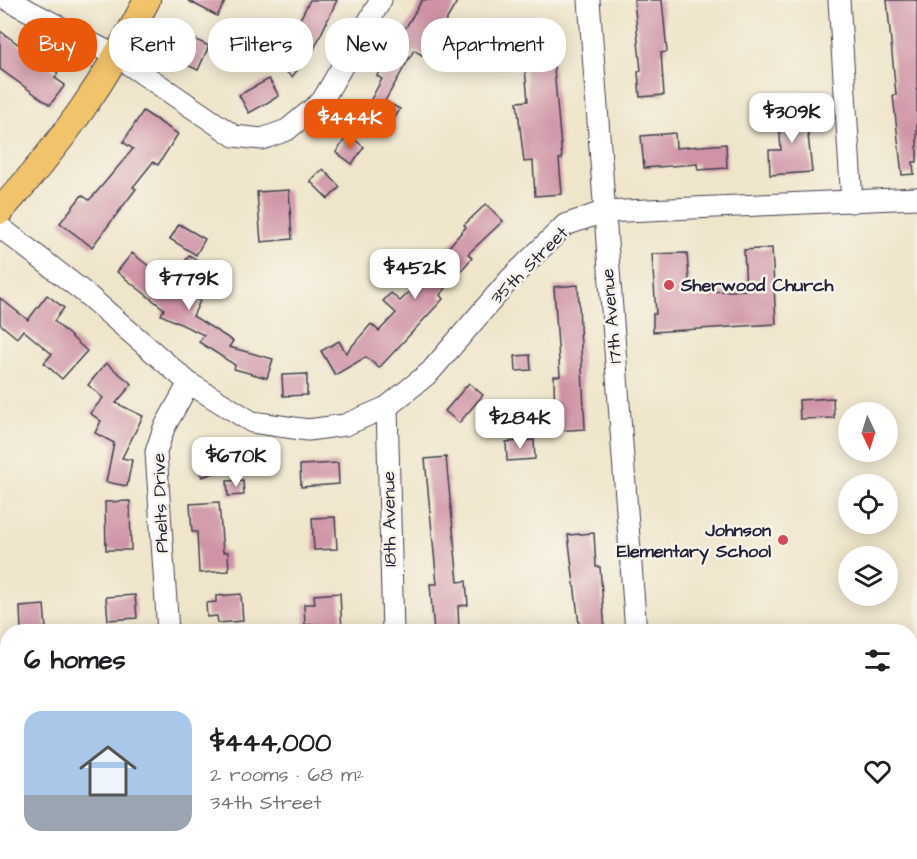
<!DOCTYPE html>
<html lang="en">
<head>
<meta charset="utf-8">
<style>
  :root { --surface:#fff; --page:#f6f6f6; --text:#202124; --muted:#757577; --accent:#ea580c }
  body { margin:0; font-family:"Architects Daughter",sans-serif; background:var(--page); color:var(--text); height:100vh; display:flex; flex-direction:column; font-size:22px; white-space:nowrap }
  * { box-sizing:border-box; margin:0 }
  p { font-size:20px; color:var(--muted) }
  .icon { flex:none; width:33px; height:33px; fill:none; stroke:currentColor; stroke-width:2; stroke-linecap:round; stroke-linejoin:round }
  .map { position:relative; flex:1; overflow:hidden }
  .sheet { position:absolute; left:0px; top:624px; width:918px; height:236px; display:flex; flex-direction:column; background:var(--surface); border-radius:24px 24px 0 0; box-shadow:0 3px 15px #0003 }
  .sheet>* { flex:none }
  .banner { position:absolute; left:18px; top:18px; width:600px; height:54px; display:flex; gap:12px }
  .needle { width:39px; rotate:176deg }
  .controls { position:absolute; left:838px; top:402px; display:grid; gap:12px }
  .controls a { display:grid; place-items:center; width:60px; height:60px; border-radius:50%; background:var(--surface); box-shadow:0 3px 15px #0003; font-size:30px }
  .price { position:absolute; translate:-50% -51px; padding:0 14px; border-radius:12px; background:#fff; color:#222; font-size:20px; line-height:39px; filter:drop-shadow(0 2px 3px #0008) }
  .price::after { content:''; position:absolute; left:50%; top:36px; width:18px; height:14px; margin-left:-9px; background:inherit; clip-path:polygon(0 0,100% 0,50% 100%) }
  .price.on { background:var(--accent); color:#fff }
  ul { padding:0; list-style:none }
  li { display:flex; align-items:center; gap:18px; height:150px; padding:0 24px }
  li span { display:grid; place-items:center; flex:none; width:168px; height:120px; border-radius:18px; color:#555 }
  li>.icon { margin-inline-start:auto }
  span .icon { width:72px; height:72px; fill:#fffc; stroke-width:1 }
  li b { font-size:26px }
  h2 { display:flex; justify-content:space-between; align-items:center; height:72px; padding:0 24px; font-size:26px }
  .chip { padding:0 21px; border-radius:24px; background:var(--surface); box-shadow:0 3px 15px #0003; font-size:21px; line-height:54px }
  .chip.on { background:var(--accent); color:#fff }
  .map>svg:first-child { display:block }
</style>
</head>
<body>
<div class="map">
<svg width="917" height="859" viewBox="0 0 917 859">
  <rect width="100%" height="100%" fill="#f7f3e8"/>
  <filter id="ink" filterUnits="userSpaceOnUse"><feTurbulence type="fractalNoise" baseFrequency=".0167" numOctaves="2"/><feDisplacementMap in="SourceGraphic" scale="12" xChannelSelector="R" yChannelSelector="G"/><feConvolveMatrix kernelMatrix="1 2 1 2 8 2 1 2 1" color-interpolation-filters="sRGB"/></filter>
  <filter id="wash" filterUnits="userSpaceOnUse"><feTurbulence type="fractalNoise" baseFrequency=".008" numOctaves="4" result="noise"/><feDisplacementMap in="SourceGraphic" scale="24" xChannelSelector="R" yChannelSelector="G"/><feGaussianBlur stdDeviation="1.35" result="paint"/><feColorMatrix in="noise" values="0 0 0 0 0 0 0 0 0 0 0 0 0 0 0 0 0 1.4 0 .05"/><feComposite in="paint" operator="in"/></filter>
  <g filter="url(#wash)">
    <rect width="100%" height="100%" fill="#efe5ca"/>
    <g id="blocks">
      <!-- building -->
      <g fill="#cf93a5">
        <polygon points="187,0 226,0 217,16"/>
        <polygon points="310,0 337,0 314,49 292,77 278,65 303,33 295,29"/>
        <polygon points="422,0 458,0 425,57 414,50 385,101 400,109 389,128 363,114 382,79 377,76"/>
        <polygon points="634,0 662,0 667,52 661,53 664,95 640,97 638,72 641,71"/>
        <polygon points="887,0 917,0 917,162 913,162 914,174 902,175 893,95 896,95"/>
        <polygon points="175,30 209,46 198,70 163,54"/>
        <polygon points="0,31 58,73 55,78 65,85 50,105 0,69"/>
        <polygon points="551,35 562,159 559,159 562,194 535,196 533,161 524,162 517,102 528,101 525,68 533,67 531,36"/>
        <polygon points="508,52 510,67 495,68 494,53"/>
        <polygon points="269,79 279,96 249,113 239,95"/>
        <polygon points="805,106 812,172 770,175 769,150 781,150 778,108"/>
        <polygon points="143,111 178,134 158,165 153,162 133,187 136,189 92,247 60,223 82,195 89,200 95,194 133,149 123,142"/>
        <polygon points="675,133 676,148 726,144 727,168 698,170 697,164 644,168 641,136"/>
        <polygon points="348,135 364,147 352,164 336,152"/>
        <polygon points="323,169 340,187 328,199 310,181"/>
        <polygon points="289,190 292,239 261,242 257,192"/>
        <polygon points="486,204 503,221 468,254 472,258 440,295 443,299 379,368 366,357 335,375 321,351 339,341 346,353 371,324 379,331 396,313 383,301 391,293 400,301 436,266 434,264 466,227 464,225"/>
        <polygon points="179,224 205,239 196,255 170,239"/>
        <polygon points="772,248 776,324 653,332 653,314 656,314 652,254 687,253 690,293 746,290 744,250"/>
        <polygon points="132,253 172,284 189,255 199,261 182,292 200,301 193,316 233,341 229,347 273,359 267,378 234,369 235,365 199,342 204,335 161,315 164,309 117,272"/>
        <polygon points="578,285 585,429 555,431 554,376 560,376 554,287"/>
        <polygon points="47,295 64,308 54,321 87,351 62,379 44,363 52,354 23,330 17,338 0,324 0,298 28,320"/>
        <polygon points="530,355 531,370 516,371 515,356"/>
        <polygon points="106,363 132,384 116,403 143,416 122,458 132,460 127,486 106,482 114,443 95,433 101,421 90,413 103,398 88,385"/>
        <polygon points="307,374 307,395 283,396 282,375"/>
        <polygon points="469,383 483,395 459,423 445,411"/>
        <polygon points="833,398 834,418 800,419 799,400"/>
        <polygon points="534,440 535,459 507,461 506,442"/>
        <polygon points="224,445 231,467 202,477 195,455"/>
        <polygon points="446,457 458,582 466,581 468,605 458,606 459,632 434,632 430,584 437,584 425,459"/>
        <polygon points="338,463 339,484 301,487 300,465"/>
        <polygon points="243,480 244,495 228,496 227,481"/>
        <polygon points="130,501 131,550 106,550 105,502"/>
        <polygon points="219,502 223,552 228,552 229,571 199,573 197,532 192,532 190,504"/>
        <polygon points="335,517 337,549 314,550 312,518"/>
        <polygon points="594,533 596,567 600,567 605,631 580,632 568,535"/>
        <polygon points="340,593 342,632 319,632 318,624 305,625 304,604 315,604 314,595"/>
        <polygon points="241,594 243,621 218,623 217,616 207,617 206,603 216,602 216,596"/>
        <polygon points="135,595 137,618 108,620 106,597"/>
        <polygon points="44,605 46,628 21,630 20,607"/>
      </g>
    </g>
  </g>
  <g filter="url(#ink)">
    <use href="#blocks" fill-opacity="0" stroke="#413f50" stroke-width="1.5"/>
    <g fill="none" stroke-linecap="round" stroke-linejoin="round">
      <defs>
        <g id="minor">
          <polyline points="8,0 118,57 234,136 262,139 287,130 322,101 381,0"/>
          <polyline points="589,0 636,632"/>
          <polyline points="839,0 852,202"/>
          <polyline points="0,227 85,293 189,383 252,422 308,430 345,425 387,407 430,372 510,279 565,225 603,212 917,198"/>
          <polyline points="387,407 393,632"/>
          <polyline points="168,632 156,452 164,428 189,383"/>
          <polyline points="186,852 187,859"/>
          <polyline points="410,852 411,859"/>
          <polyline points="654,852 654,859"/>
        </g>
        <path id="major" d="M0,211c62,-68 105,-129 147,-211"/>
      </defs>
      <!-- minor casing -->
      <use href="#minor" stroke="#413f50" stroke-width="23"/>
      <!-- major casing -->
      <use href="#major" stroke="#413f50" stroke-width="28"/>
      <!-- minor -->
      <use href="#minor" stroke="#fff" stroke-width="21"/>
      <!-- major -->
      <use href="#major" stroke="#f1c36a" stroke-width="26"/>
    </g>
  </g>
  <!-- markers -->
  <g fill="#d1495b" stroke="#f7f3e8" stroke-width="2">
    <circle cx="669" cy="285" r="6"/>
    <circle cx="783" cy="540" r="6"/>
  </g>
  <g text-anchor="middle" stroke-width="5" stroke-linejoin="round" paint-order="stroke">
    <!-- street labels -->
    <g font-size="18" fill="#22223b" stroke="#f7f3e8">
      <text transform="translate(529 265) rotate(-45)" y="6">35th Street</text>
      <text transform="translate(611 316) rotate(-95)" y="6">17th Avenue</text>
      <text transform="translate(160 503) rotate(-92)" y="6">Phelts Drive</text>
      <text transform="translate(389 519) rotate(-91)" y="6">18th Avenue</text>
    </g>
    <!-- poi labels -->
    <g font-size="18" font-weight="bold" fill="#22223b" stroke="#f7f3e8" text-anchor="start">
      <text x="681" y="291">Sherwood Church</text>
      <text x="771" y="536" text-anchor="end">Johnson<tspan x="771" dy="21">Elementary School</tspan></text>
    </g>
  </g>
</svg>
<div class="controls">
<a><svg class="needle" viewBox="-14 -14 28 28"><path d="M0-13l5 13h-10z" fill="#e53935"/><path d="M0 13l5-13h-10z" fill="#757577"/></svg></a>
<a><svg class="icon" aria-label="locate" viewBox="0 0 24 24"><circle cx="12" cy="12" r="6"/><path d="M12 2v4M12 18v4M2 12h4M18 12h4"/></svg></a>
<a><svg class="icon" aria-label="layers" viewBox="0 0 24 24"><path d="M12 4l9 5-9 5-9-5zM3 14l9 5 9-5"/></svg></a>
</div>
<b class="price" style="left:792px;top:144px">$309K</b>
<b class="price on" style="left:350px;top:150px">$444K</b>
<b class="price" style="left:415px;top:300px">$452K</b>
<b class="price" style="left:189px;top:311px">$779K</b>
<b class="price" style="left:520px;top:450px">$284K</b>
<b class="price" style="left:236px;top:488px">$670K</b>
<div class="banner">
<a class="chip on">Buy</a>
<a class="chip">Rent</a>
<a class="chip">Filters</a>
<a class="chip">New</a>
<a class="chip">Apartment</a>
</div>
<section class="sheet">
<h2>6 homes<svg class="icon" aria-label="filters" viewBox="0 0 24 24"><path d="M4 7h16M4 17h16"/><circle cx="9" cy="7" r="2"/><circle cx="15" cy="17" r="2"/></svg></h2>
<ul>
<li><span style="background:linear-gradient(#a9c7e8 70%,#9aa5b1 0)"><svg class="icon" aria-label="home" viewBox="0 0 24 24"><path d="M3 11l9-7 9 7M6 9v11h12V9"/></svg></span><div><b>$444,000</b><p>2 rooms · 68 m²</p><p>34th Street</p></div><svg class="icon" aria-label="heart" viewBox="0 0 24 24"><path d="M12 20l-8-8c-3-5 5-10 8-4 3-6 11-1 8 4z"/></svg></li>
</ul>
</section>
</div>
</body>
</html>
